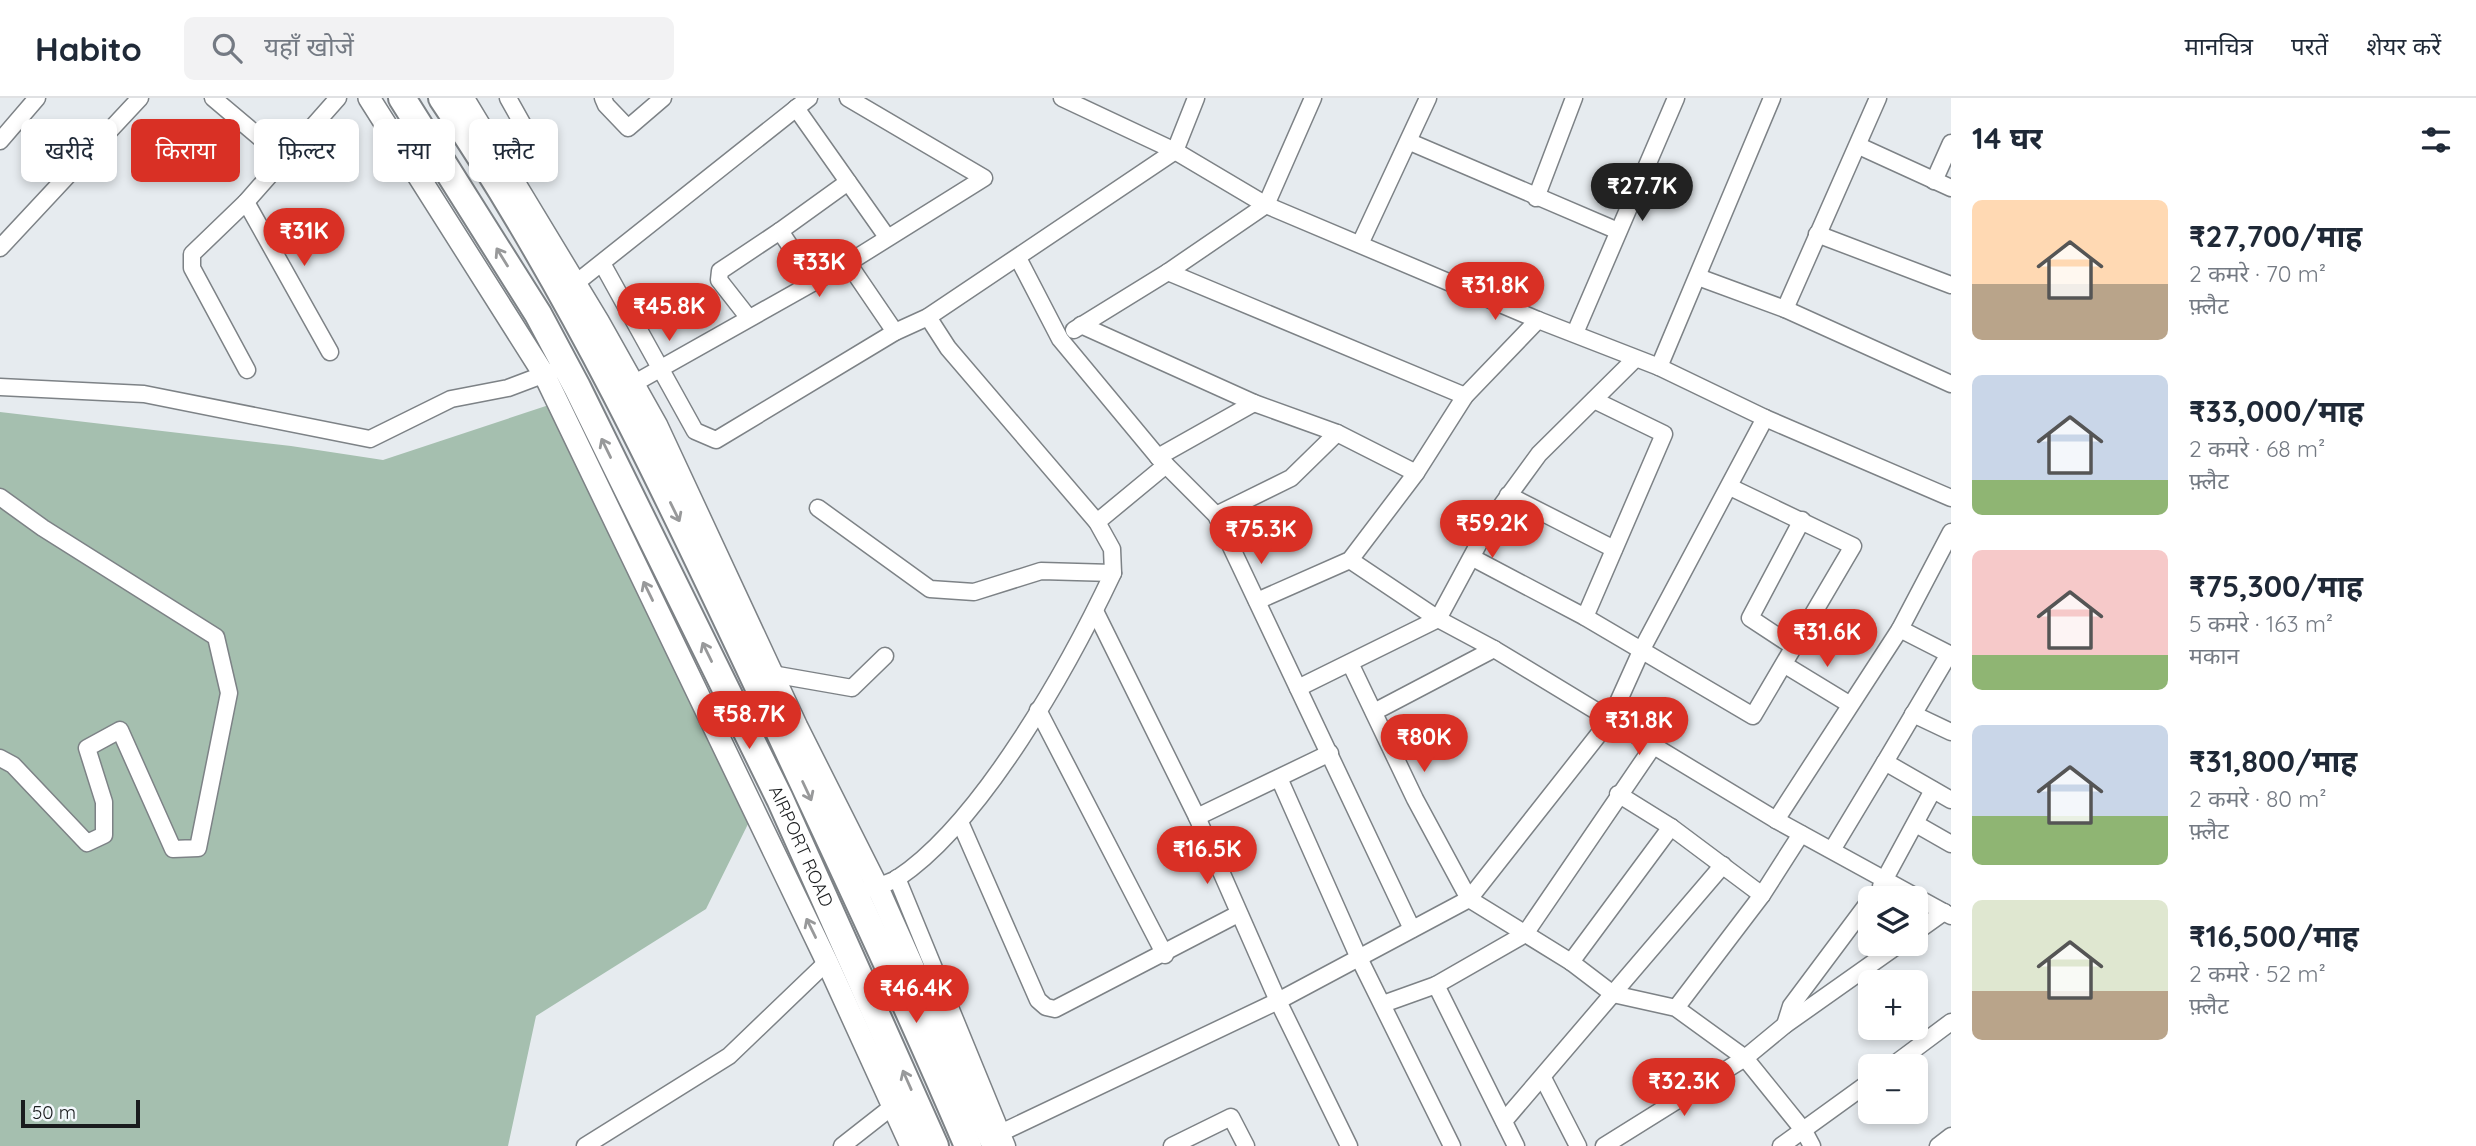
<!DOCTYPE html>
<html lang="hi">
<head>
<meta charset="utf-8">
<style>
  :root { --surface:#fff; --page:#f2f2f3; --text:#1f2937; --muted:#747a83; --line:#e0e1e3; --accent:#d93025 }
  body { margin:0; font-family:Quicksand,"Noto Sans Devanagari",sans-serif; background:var(--page); color:var(--text); height:100vh; display:flex; flex-direction:column; font-size:26px; white-space:nowrap }
  * { box-sizing:border-box; margin:0 }
  p { font-size:23px; color:var(--muted) }
  .icon { flex:none; width:38px; height:38px; fill:none; stroke:currentColor; stroke-width:2; stroke-linecap:round; stroke-linejoin:round }
  .map { position:relative; flex:1; overflow:hidden }
  .details { display:flex; flex-direction:column; background:var(--surface); width:525px }
  .details>* { flex:none }
  .banner { position:absolute; left:21px; top:21px; width:665px; height:63px; display:flex; gap:14px }
  .controls { position:absolute; left:1858px; top:788px; display:grid; gap:14px }
  .controls a { display:grid; place-items:center; width:70px; height:70px; border-radius:10px; background:var(--surface); box-shadow:0 4px 10px #0003; font-size:35px }
  .scale { position:absolute; left:21px; bottom:18px; width:119px; box-sizing:border-box; padding-left:7px; border:4px solid #1a1c1e; border-top:0; font-size:19px; line-height:24px; white-space:nowrap; color:#1a1c1e; -webkit-text-stroke:5px #f3f8fc; paint-order:stroke }
  .price { position:absolute; translate:-50% -60px; padding:0 16px; border-radius:24px; background:var(--accent); color:#fff; font-size:23px; line-height:46px; filter:drop-shadow(0 2px 4px #0008) }
  .price::after { content:''; position:absolute; left:50%; top:42px; width:21px; height:16px; margin-left:-10px; background:inherit; clip-path:polygon(0 0,100% 0,50% 100%) }
  .price.on { background:#222; color:#fff }
  ul { padding:0; list-style:none }
  li { display:flex; align-items:center; gap:21px; height:175px; padding:0 21px }
  li span { display:grid; place-items:center; flex:none; width:196px; height:140px; border-radius:10px; color:#555 }
  li>.icon { margin-inline-start:auto }
  span .icon { width:84px; height:84px; fill:#fffc; stroke-width:1 }
  li b { font-size:30px }
  h2 { display:flex; justify-content:space-between; align-items:center; height:84px; padding:0 21px; font-size:30px }
  .tag { padding:0 24px; border-radius:10px; background:var(--surface); box-shadow:0 4px 10px #0003; font-size:24px; line-height:63px }
  .tag.on { background:var(--accent); color:#fff }
  header { display:flex; align-items:center; gap:42px; box-sizing:border-box; height:98px; padding:0 35px; background:var(--surface); border-bottom:2px solid var(--line) }
  header strong { font-size:33px }
  nav { display:flex; gap:38px; margin-inline-start:auto; font-size:24px }
  .search { width:490px; height:63px; background:var(--page); display:flex; align-items:center; gap:18px; box-sizing:border-box; padding:0 24px; border-radius:10px; color:var(--muted); font-size:26px }
  main { display:flex; flex:1; min-height:0 }
  .map>svg:first-child { display:block }
</style>
</head>
<body>
<header>
<strong>Habito</strong>
<div class="search"><svg class="icon" aria-label="search" viewBox="0 0 24 24"><circle cx="10" cy="10" r="6"/><path d="M15 15l6 6"/></svg>यहाँ खोजें</div>
<nav><a>मानचित्र</a><a>परतें</a><a>शेयर करें</a></nav>
</header>
<main>
<div class="map">
<svg width="1951" height="1048" viewBox="0 0 1951 1048">
  <rect width="100%" height="100%" fill="#e6ebef"/>
  <!-- green -->
  <polygon fill="#a5bfaf" points="558,304 749,724 706,811 536,918 508,1048 0,1048 0,314 291,348 383,362"/>
  <g fill="none" stroke-linecap="round" stroke-linejoin="round">
    <defs>
      <g id="minor">
        <polyline points="213,0 283,59"/>
        <polyline points="508,0 532,43"/>
        <polyline points="603,0 606,7 628,30 663,0"/>
        <polyline points="1062,0 1175,53 1266,107 1538,222 1659,269 1765,320 1951,400"/>
        <polyline points="796,10 887,139"/>
        <polyline points="0,43 37,0"/>
        <polyline points="1410,44 1618,133"/>
        <polyline points="1859,48 1951,90"/>
        <polyline points="1934,83 1951,45"/>
        <polyline points="1536,100 1574,0"/>
        <polyline points="246,104 330,254"/>
        <polyline points="780,133 848,84"/>
        <polyline points="1817,136 1951,187"/>
        <polyline points="1360,146 1428,0"/>
        <polyline points="0,150 140,0"/>
        <polyline points="1018,160 1060,241 1158,359 1216,417 1412,831"/>
        <polyline points="848,165 895,234"/>
        <polyline points="603,167 695,333 716,342 895,234 928,219 1175,53 1196,0"/>
        <polyline points="1168,174 1465,298"/>
        <polyline points="1698,179 1785,211 1951,286"/>
        <polyline points="576,185 809,0"/>
        <polyline points="1785,211 1878,0"/>
        <polyline points="748,219 719,182 720,173 780,133 814,184"/>
        <polyline points="1081,227 1254,305 1337,335 1416,375"/>
        <polyline points="1074,232 1168,174 1266,107 1313,0"/>
        <polyline points="1575,235 1676,0"/>
        <polyline points="1659,269 1772,0"/>
        <polyline points="247,272 192,170 192,156 246,104 338,0"/>
        <polyline points="633,286 848,165 984,80 848,0"/>
        <polyline points="0,289 144,296 370,341 451,301 508,290 553,273"/>
        <polyline points="1158,359 1254,305"/>
        <polyline points="1508,397 1614,451"/>
        <polyline points="0,399 43,430 216,539 229,595 198,750 173,751 120,632 87,650 104,704 104,737 87,745 13,667 0,660"/>
        <polyline points="818,410 930,491 974,494 1041,473 1113,475"/>
        <polyline points="1216,417 1291,380 1337,335"/>
        <polyline points="1097,424 1166,367"/>
        <polyline points="1473,460 1585,519 1753,618 1853,448 1730,389"/>
        <polyline points="1350,462 1438,521 1494,551 1776,722 1951,818"/>
        <polyline points="1257,503 1350,462 1416,375 1465,298 1538,222"/>
        <polyline points="1095,513 1197,719 1278,903 1349,1048"/>
        <polyline points="1585,519 1664,336 1594,302"/>
        <polyline points="1900,531 1951,557"/>
        <polyline points="1794,549 1750,520 1802,422"/>
        <polyline points="1949,556 1885,664 1951,702"/>
        <polyline points="1350,565 1415,701 1469,801 1571,864 1613,896 1676,910 1745,960 1804,1033 1812,1048"/>
        <polyline points="1785,567 1849,606"/>
        <polyline points="772,576 852,590 885,558"/>
        <polyline points="1298,590 1438,521 1493,419 1539,356 1635,261"/>
        <polyline points="1038,612 1165,857"/>
        <polyline points="1374,614 1494,551"/>
        <polyline points="1913,616 1951,634"/>
        <polyline points="1279,680 1358,858 1452,1048"/>
        <polyline points="1618,696 1671,729 1762,797"/>
        <polyline points="1197,719 1330,655"/>
        <polyline points="1776,722 1900,531 1951,434"/>
        <polyline points="960,724 1038,902 1046,909 1055,911 1238,816"/>
        <polyline points="1916,726 1951,746"/>
        <polyline points="1832,752 1885,664"/>
        <polyline points="897,780 1007,1048"/>
        <polyline points="1881,788 1933,692"/>
        <path d="M868,791c10,-3 22,-6 30,-11 85,-57 171,-212 215,-305l-1,-24 -15,-27 -149,-174 -20,-31"/>
        <polyline points="1916,834 1944,814"/>
        <polyline points="1571,864 1671,729"/>
        <polyline points="1436,887 1516,1048"/>
        <polyline points="1383,906 1436,887 1525,836 1654,647"/>
        <polyline points="1676,910 1762,797 1801,736"/>
        <polyline points="1785,927 1791,908 1871,801"/>
        <polyline points="1892,968 1951,924"/>
        <polyline points="1543,980 1578,1048"/>
        <polyline points="1504,1023 1723,767"/>
        <polyline points="990,1040 1278,903 1469,801 1610,622 1642,551 1765,320"/>
        <polyline points="585,1048 729,958 827,864"/>
        <polyline points="842,1048 893,1008"/>
        <polyline points="1172,1048 1231,1019 1246,1048"/>
        <polyline points="1604,1048 1745,960 1785,927 1901,845"/>
        <polyline points="1781,1048 1871,983"/>
        <polyline points="1938,1048 1951,1038"/>
      </g>
      <g id="tertiary">
        <polyline points="369,0 545,278 827,864 911,1048"/>
        <polyline points="463,0 598,223 657,328 797,629 877,788 993,1048"/>
      </g>
      <g id="primary">
        <path id="s1" d="M402,0l136,216 39,73 203,412 155,347"/>
        <path d="M442,0c128,189 226,396 323,603 69,148 139,295 203,445"/>
      </g>
    </defs>
    <!-- minor casing -->
    <use href="#minor" stroke="#7d8286" stroke-width="19"/>
    <!-- tertiary casing -->
    <use href="#tertiary" stroke="#7d8286" stroke-width="24"/>
    <!-- primary casing -->
    <use href="#primary" stroke="#7d8286" stroke-width="30"/>
    <!-- minor -->
    <use href="#minor" stroke="#fff" stroke-width="16"/>
    <!-- tertiary -->
    <use href="#tertiary" stroke="#fff" stroke-width="21"/>
    <!-- primary -->
    <use href="#primary" stroke="#fff" stroke-width="26"/>
  </g>
  <!-- one-way arrows -->
  <defs><path id="oneway-shaft" d="M-6 0H5M1.5-3L5.5 0L1.5 3" fill="none" stroke-width="1.6" stroke-linecap="round" stroke-linejoin="round" transform="scale(1.75)"/></defs>
  <g stroke="#98999a">
    <use href="#oneway-shaft" transform="translate(502 159) rotate(-122)"/>
    <use href="#oneway-shaft" transform="translate(606 350) rotate(-116)"/>
    <use href="#oneway-shaft" transform="translate(675 414) rotate(64)"/>
    <use href="#oneway-shaft" transform="translate(648 493) rotate(-116)"/>
    <use href="#oneway-shaft" transform="translate(707 554) rotate(-116)"/>
    <use href="#oneway-shaft" transform="translate(807 693) rotate(65)"/>
    <use href="#oneway-shaft" transform="translate(811 830) rotate(-116)"/>
    <use href="#oneway-shaft" transform="translate(907 982) rotate(-114)"/>
  </g>
  <g text-anchor="middle" stroke-width="5" stroke-linejoin="round" paint-order="stroke">
    <!-- street labels -->
    <g font-size="18" fill="#1a1c1e" stroke="#f3f8fc">
      <text dy="6" stroke="none"><textPath href="#s1" startOffset="849">AIRPORT ROAD</textPath></text>
    </g>
  </g>
</svg>
<div class="controls">
<a><svg class="icon" aria-label="layers" viewBox="0 0 24 24"><path d="M12 4l9 5-9 5-9-5zM3 14l9 5 9-5"/></svg></a>
<a>+</a>
<a>−</a>
</div>
<div class="scale">50 m</div>
<b class="price on" style="left:1642px;top:125px">₹27.7K</b>
<b class="price" style="left:304px;top:170px">₹31K</b>
<b class="price" style="left:819px;top:201px">₹33K</b>
<b class="price" style="left:1495px;top:224px">₹31.8K</b>
<b class="price" style="left:669px;top:245px">₹45.8K</b>
<b class="price" style="left:1492px;top:462px">₹59.2K</b>
<b class="price" style="left:1261px;top:468px">₹75.3K</b>
<b class="price" style="left:1827px;top:571px">₹31.6K</b>
<b class="price" style="left:749px;top:653px">₹58.7K</b>
<b class="price" style="left:1639px;top:659px">₹31.8K</b>
<b class="price" style="left:1424px;top:676px">₹80K</b>
<b class="price" style="left:1207px;top:788px">₹16.5K</b>
<b class="price" style="left:916px;top:927px">₹46.4K</b>
<b class="price" style="left:1684px;top:1020px">₹32.3K</b>
<div class="banner">
<a class="tag">खरीदें</a>
<a class="tag on">किराया</a>
<a class="tag">फ़िल्टर</a>
<a class="tag">नया</a>
<a class="tag">फ़्लैट</a>
</div>
</div>
<section class="details">
<h2>14 घर<svg class="icon" aria-label="filters" viewBox="0 0 24 24"><path d="M4 7h16M4 17h16"/><circle cx="9" cy="7" r="2"/><circle cx="15" cy="17" r="2"/></svg></h2>
<ul>
<li><span style="background:linear-gradient(#ffd9b3 60%,#b9a48a 0)"><svg class="icon" aria-label="home" viewBox="0 0 24 24"><path d="M3 11l9-7 9 7M6 9v11h12V9"/></svg></span><div><b>₹27,700/माह</b><p>2 कमरे · 70 m²</p><p>फ़्लैट</p></div></li>
<li><span style="background:linear-gradient(#c9d6e8 75%,#8fb573 0)"><svg class="icon" aria-label="home" viewBox="0 0 24 24"><path d="M3 11l9-7 9 7M6 9v11h12V9"/></svg></span><div><b>₹33,000/माह</b><p>2 कमरे · 68 m²</p><p>फ़्लैट</p></div></li>
<li><span style="background:linear-gradient(#f6c9c9 75%,#8fb573 0)"><svg class="icon" aria-label="home" viewBox="0 0 24 24"><path d="M3 11l9-7 9 7M6 9v11h12V9"/></svg></span><div><b>₹75,300/माह</b><p>5 कमरे · 163 m²</p><p>मकान</p></div></li>
<li><span style="background:linear-gradient(#c9d6e8 65%,#8fb573 0)"><svg class="icon" aria-label="home" viewBox="0 0 24 24"><path d="M3 11l9-7 9 7M6 9v11h12V9"/></svg></span><div><b>₹31,800/माह</b><p>2 कमरे · 80 m²</p><p>फ़्लैट</p></div></li>
<li><span style="background:linear-gradient(#dfe7d0 65%,#b9a48a 0)"><svg class="icon" aria-label="home" viewBox="0 0 24 24"><path d="M3 11l9-7 9 7M6 9v11h12V9"/></svg></span><div><b>₹16,500/माह</b><p>2 कमरे · 52 m²</p><p>फ़्लैट</p></div></li>
</ul>
</section>
</main>
</body>
</html>
